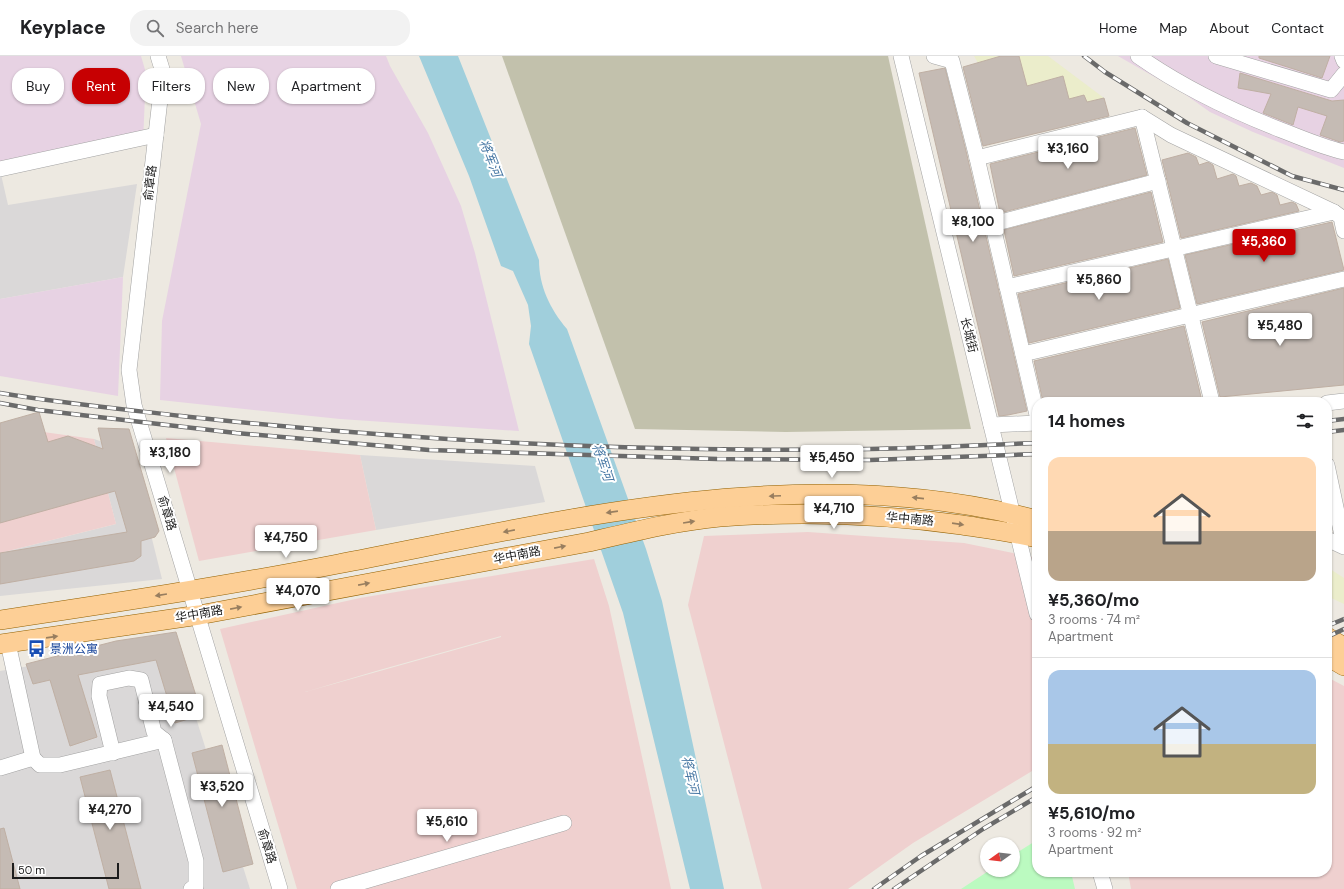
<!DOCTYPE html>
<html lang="en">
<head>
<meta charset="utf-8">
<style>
  :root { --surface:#fff; --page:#f2f2f2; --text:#202124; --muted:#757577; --line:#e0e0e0; --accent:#c70002 }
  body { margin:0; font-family:"DM Sans","Noto Sans SC",sans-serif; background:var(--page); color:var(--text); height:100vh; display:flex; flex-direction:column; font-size:15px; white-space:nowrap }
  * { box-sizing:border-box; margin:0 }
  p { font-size:13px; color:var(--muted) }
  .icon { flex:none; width:22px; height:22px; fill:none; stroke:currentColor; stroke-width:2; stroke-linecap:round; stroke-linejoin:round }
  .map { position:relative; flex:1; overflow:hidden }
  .side { position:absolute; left:1032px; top:341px; width:300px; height:480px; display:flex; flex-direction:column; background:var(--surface); border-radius:16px; box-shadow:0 1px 3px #0004 }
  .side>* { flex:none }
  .hud { position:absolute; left:12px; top:12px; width:380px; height:36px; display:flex; gap:8px }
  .needle { width:26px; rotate:255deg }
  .tools { position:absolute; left:980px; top:781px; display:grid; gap:8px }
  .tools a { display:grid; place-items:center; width:40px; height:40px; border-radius:50%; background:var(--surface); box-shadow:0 1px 3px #0004; font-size:20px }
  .scale { position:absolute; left:12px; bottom:10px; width:107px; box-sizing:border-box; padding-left:4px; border:2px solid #1c1c1c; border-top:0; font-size:11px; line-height:14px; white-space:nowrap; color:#1c1c1c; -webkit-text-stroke:3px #fff; paint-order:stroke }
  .price { position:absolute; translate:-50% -34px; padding:0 9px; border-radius:4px; background:#fff; color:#222; font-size:13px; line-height:26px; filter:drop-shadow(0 1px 2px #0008) }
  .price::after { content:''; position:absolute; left:50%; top:24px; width:12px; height:9px; margin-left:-6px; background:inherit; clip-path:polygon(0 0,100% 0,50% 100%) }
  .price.selected { background:var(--accent); color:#fff }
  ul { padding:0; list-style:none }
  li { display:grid; align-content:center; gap:8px; height:212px; padding:0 16px }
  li+li { border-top:1px solid var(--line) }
  li span { display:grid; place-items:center; height:124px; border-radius:12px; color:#555 }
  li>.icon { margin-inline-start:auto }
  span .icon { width:72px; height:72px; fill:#fffc; stroke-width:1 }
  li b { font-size:17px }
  h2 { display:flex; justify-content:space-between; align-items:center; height:48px; padding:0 16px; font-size:17px }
  .chip { padding:0 14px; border-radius:16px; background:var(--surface); box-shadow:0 1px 3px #0004; font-size:14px; line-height:36px }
  .chip.selected { background:var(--accent); color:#fff }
  header { display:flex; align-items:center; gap:24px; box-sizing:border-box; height:56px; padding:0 20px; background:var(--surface); border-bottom:1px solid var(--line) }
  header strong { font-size:19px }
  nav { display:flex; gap:22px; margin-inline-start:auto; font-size:14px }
  .search { width:280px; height:36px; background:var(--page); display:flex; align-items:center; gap:10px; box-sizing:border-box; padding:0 14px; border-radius:16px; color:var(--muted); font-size:15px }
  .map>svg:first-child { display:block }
</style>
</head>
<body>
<header>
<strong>Keyplace</strong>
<div class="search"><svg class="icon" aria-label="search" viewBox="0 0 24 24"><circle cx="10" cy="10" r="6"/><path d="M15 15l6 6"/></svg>Search here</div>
<nav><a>Home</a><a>Map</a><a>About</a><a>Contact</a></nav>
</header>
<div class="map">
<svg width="1344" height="833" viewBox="0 0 1344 833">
  <rect width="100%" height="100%" fill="#ede9e1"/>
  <!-- residential -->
  <g fill="#dad8d8">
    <polygon points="0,114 8,149 137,128 123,221 0,243"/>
    <polygon points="94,383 130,395 162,523 0,540 0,497 116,468"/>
    <polygon points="360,399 535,410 545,446 376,474"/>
    <polygon points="172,586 250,833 0,833 0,615"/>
  </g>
  <!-- commercial -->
  <g fill="#efd0cf" fill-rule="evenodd">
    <polygon points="0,370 94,383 116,468 0,497"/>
    <polygon points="166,382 360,399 376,474 199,505"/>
    <polygon points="808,476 964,487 1037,502 1037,712 913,787 848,833 762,833 688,549 704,480"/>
    <path d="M594,503l15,47 62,283h-374l-77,-260 140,-31zM501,580v1l-196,55 71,-21z"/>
    <polygon points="1327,621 1344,630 1344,833 1131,833 1128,816 1327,816"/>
  </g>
  <!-- industrial -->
  <g fill="#e7d2e3">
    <polygon points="0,0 141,0 146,17 143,86 0,113"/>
    <polygon points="181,0 386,0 390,10 428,77 461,150 475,197 519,375 340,363 160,344 162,265 201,68"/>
    <polygon points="1118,0 1344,0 1344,112 1253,76 1210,56 1186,39"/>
    <polygon points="123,221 118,340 0,320 0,243"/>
  </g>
  <!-- construction -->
  <polygon fill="#c2c1ac" points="502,0 888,0 971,373 786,376 635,373"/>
  <!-- farmland -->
  <g fill="#ebedcb">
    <polygon points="974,0 1001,0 978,7"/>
    <polygon points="1019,0 1048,0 1104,42 1087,46 1084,39 1069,43 1063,20 1027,30"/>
    <polygon points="1327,511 1344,522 1344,548 1327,540"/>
  </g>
  <!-- park -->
  <polygon fill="#bbfac0" points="1037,784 1037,816 1071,816 1075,833 961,833 990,814 1013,814 1013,799"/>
  <!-- water -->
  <path fill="#a0cfdc" d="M419,0h39l81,204c0,26 11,49 28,69l79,220 16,52 62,288h-34l-67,-276 -94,-269 2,-18 -3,-21 -15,-34 -12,-5 -32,-90z"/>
  <!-- building -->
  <g fill="#c5bbb4" stroke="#bfafa3">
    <polygon points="1001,0 1019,0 1027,30 1063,20 1069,43 1084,39 1087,46 1104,42 1109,60 983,90 963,11"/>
    <polygon points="1259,0 1330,0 1322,22 1259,2"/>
    <polygon points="945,12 966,95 1027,355 1008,359 999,360 919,17"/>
    <polygon points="1240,17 1332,45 1344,44 1344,85 1340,86 1320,79 1327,60 1298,51 1293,69 1263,57 1271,38 1238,32"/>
    <polygon points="1135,72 1147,119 1000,157 990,108"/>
    <polygon points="1188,97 1196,101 1199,109 1208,106 1213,109 1217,123 1233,118 1236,120 1239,130 1251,127 1257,130 1261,139 1272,136 1277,139 1280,149 1292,146 1296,148 1299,155 1181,182 1162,104"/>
    <polygon points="1151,136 1163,186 1014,220 1004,174"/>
    <polygon points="1332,166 1344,214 1197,248 1185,199"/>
    <polygon points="1168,203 1180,252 1029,287 1018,238"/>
    <polygon points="1344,232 1344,329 1220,341 1202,266"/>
    <polygon points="1184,270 1202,345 1043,346 1034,305"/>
    <polygon points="39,356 48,386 68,380 103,393 98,372 129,373 159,475 155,481 141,485 141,500 134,505 0,528 0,497 127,476 115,435 0,467 0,367"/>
    <polygon points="176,576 202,659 175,667 156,604 78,619 97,681 70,690 50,624 33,628 26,608 116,585"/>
    <polygon points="222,689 253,808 223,816 192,697"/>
    <polygon points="110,714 141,833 109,833 80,721"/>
    <polygon points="4,772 20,833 0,833 0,773"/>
  </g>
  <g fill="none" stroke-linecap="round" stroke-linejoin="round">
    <defs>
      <g id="minor">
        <polyline points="158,0 162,13 161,35 129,314 134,349 280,833"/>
        <polyline points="901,0 1037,558"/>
        <polyline points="934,0 952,5 977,102 1037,359"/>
        <path d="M1138,0c44,31 92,54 143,74 21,8 41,17 63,22"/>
        <polyline points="1216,0 1331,34 1344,18"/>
        <polyline points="1342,0 1344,5"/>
        <polyline points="1142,61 1171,79 1334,156"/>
        <polyline points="977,102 1142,61 1212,346"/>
        <polyline points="0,113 156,79"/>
        <polyline points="993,168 1158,125"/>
        <polyline points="1007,231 1334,156 1341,161 1344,175"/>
        <polyline points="1023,298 1344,223"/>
        <polyline points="1327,347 1344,345"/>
        <polyline points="991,369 1037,367"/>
        <polyline points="1327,409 1344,489"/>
        <polyline points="1327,483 1344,491"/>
        <polyline points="8,587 33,702"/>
        <polyline points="113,697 99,640 100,628 129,622 141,624 154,676 164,684"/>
        <polyline points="0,712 33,702 40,709 60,709 164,684 196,805 196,830 191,833"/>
        <polyline points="1100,816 1105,833"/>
        <polyline points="338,833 564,767"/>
      </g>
      <g id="major">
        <path d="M0,564c113,-17 226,-34 338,-56 228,-44 468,-106 699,-44"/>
        <polyline points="1327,581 1344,591"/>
        <path d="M0,588l199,-29 390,-73c43,-10 87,-21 131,-25 81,-6 163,-3 242,8 26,4 50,7 75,13"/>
        <polyline points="1327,600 1344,610"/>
      </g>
    </defs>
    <!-- minor casing -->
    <use href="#minor" stroke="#a3a3a3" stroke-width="16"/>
    <!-- major casing -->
    <use href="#major" stroke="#936100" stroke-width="20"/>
    <!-- minor -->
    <use href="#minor" stroke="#fff" stroke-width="15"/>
    <!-- major -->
    <use href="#major" stroke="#fdcf96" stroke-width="19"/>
    <defs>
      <g id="rail">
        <polyline points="1084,0 1105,16 1187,67 1292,120 1344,134"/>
        <path d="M0,337c60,10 121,16 181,23 229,25 459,37 689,33 56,-1 111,-4 167,-6"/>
        <polyline points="0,347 38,354 236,377 429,394 717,403 870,404 1037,398"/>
        <polyline points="1327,365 1344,363"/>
        <polyline points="1327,376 1344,374"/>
        <polyline points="1327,570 1344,563"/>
        <polyline points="1327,581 1344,573"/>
        <polyline points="874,833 921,800 1037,730"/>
        <polyline points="894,833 983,773 1037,741"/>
      </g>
    </defs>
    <!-- rail casing -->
    <use href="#rail" stroke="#6a6a6a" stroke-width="4.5"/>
    <!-- rail -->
    <use href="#rail" stroke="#fff" stroke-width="3" stroke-dasharray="9" stroke-linecap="butt"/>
  </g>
  <!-- one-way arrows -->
  <defs><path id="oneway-solid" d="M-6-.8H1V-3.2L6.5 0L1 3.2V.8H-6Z"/></defs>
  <g fill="#987e5f">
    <use href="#oneway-solid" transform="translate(775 440) rotate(177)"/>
    <use href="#oneway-solid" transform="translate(918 442) rotate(-174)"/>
    <use href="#oneway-solid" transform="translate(612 456) rotate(172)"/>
    <use href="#oneway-solid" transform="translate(689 466) rotate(-9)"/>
    <use href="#oneway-solid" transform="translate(958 468) rotate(8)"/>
    <use href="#oneway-solid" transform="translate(509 475) rotate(169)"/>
    <use href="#oneway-solid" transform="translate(560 491) rotate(-11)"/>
    <use href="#oneway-solid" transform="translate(364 528) rotate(-11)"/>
    <use href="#oneway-solid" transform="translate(161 539) rotate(171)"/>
    <use href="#oneway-solid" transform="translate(236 552) rotate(-11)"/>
    <use href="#oneway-solid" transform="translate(52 581) rotate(-8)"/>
  </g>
  <!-- icons -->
  <defs>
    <symbol id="bus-bare" viewBox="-9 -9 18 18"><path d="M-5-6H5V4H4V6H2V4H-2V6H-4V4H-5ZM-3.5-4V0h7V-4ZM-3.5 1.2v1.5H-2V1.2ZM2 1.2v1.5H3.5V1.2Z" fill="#1a4fb4" stroke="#fff" stroke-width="2.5" paint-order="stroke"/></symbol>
  </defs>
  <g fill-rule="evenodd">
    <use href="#bus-bare" x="24" y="580" width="25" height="25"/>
  </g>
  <g text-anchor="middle" stroke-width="4" stroke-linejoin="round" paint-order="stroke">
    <!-- street labels -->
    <g font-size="12" fill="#1c1c1c" stroke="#fff">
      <text transform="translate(150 127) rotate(-83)" y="4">俞章路</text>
      <text transform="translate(969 279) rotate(76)" y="4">长城街</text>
      <text transform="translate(167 457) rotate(73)" y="4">俞章路</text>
      <text transform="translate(910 463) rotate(5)" y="4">华中南路</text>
      <text transform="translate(517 499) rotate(-11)" y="4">华中南路</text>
      <text transform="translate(199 558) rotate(-10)" y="4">华中南路</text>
      <text transform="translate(267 790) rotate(73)" y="4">俞章路</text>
    </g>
    <!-- transit labels -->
    <g font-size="12" fill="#164399" stroke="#fff" text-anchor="start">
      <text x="50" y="597">景洲公寓</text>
    </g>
    <!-- water labels -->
    <g font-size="13" font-style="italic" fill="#4576a3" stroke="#fff">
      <text transform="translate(491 102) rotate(68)" y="5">将军河</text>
      <text transform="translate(603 406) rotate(71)" y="5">将军河</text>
      <text transform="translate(691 719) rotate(77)" y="5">将军河</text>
    </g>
  </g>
</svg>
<div class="tools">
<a><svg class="needle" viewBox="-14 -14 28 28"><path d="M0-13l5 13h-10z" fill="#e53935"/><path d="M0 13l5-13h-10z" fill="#757577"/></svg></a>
</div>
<div class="scale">50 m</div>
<b class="price" style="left:1068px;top:114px">¥3,160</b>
<b class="price" style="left:973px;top:187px">¥8,100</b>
<b class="price selected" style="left:1264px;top:207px">¥5,360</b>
<b class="price" style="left:1099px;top:245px">¥5,860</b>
<b class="price" style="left:1280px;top:291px">¥5,480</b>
<b class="price" style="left:170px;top:418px">¥3,180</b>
<b class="price" style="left:832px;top:423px">¥5,450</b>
<b class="price" style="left:834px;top:474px">¥4,710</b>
<b class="price" style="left:286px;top:503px">¥4,750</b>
<b class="price" style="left:298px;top:556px">¥4,070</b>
<b class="price" style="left:171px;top:672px">¥4,540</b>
<b class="price" style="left:222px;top:752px">¥3,520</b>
<b class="price" style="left:110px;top:775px">¥4,270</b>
<b class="price" style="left:447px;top:787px">¥5,610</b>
<div class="hud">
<a class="chip">Buy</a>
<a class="chip selected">Rent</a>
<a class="chip">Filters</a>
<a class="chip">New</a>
<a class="chip">Apartment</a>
</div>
<section class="side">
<h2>14 homes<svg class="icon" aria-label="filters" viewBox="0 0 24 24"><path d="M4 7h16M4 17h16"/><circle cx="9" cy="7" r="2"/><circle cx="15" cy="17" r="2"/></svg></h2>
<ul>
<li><span style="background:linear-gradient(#ffd9b3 60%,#b9a48a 0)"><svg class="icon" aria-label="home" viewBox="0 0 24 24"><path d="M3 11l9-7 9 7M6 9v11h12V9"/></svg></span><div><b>¥5,360/mo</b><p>3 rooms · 74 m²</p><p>Apartment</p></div></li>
<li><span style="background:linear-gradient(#a9c7e8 60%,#c2b280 0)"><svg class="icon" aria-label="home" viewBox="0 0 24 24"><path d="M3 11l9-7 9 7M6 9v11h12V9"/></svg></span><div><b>¥5,610/mo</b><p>3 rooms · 92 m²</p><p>Apartment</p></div></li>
</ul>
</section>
</div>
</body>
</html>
